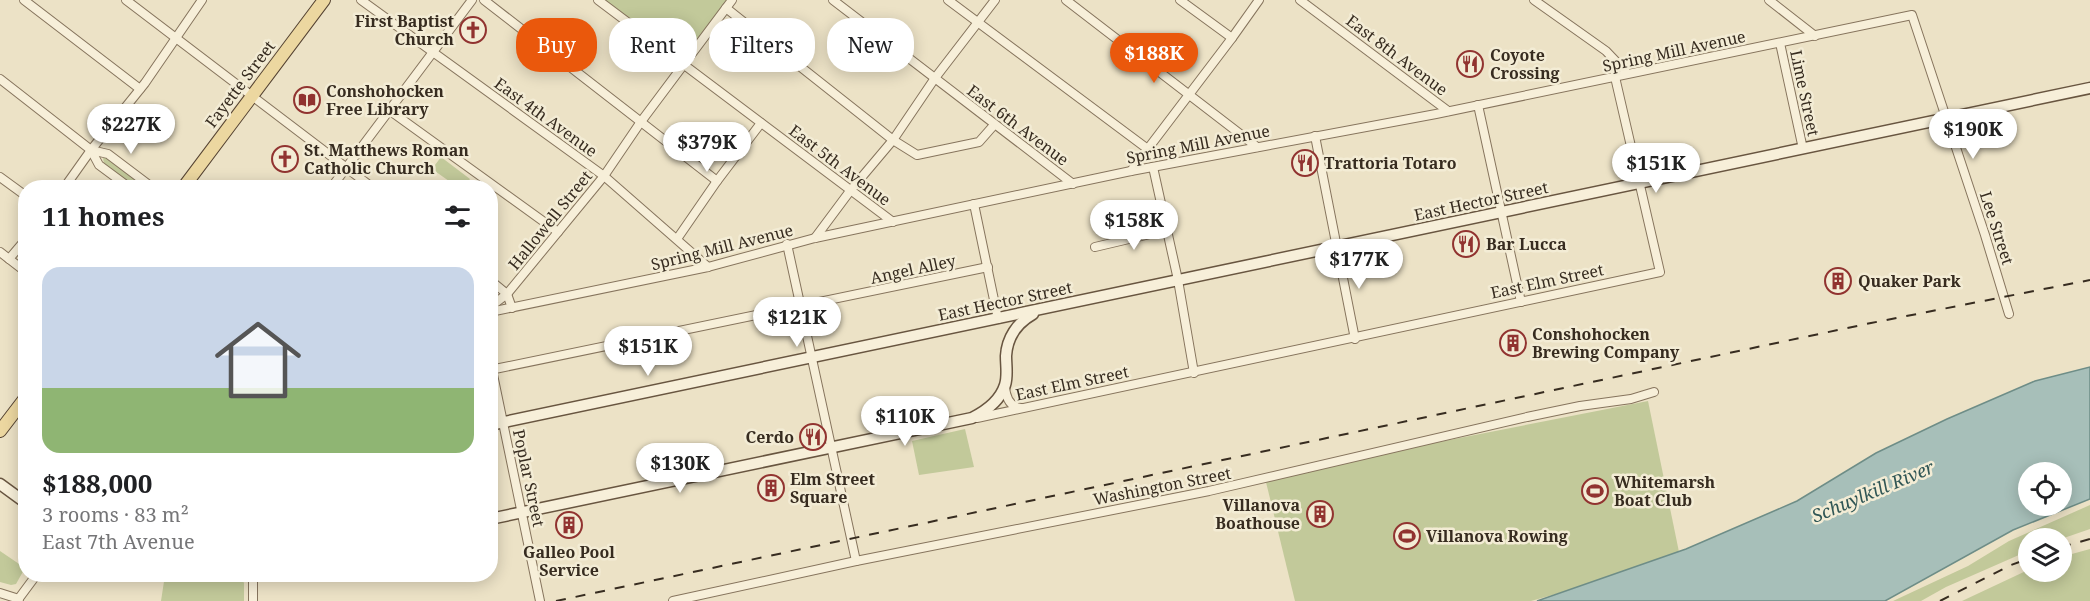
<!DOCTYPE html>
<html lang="en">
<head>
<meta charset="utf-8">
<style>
  :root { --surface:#fff; --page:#f2f2f2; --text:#202124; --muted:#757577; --line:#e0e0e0; --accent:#ea580c }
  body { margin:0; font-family:"Noto Serif",serif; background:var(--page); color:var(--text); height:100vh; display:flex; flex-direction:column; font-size:22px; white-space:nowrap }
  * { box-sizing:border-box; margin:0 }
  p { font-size:20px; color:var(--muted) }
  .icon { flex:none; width:33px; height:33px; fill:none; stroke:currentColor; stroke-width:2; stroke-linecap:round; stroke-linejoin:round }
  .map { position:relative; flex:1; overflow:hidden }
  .sheet { position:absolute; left:18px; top:180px; width:480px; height:402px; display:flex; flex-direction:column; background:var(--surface); border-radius:24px; box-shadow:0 3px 15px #0003 }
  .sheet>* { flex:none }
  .banner { position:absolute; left:516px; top:18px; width:570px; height:54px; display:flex; gap:12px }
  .controls { position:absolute; left:2018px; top:462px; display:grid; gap:12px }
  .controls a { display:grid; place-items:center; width:54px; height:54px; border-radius:50%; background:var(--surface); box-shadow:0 3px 15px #0003; font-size:30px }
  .price { position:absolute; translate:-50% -51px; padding:0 14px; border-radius:21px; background:#fff; color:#222; font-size:20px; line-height:39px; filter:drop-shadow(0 2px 3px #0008) }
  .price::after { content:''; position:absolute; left:50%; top:36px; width:18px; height:14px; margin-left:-9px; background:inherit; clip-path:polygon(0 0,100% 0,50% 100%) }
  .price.current { background:var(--accent); color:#fff }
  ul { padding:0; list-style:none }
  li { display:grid; align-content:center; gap:12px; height:318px; padding:0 24px }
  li+li { border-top:2px solid var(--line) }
  li span { display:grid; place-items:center; height:186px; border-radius:18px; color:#555 }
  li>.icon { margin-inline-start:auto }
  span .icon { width:108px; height:108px; fill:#fffc; stroke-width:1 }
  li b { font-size:26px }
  h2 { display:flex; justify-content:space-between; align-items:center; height:72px; padding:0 24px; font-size:26px }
  .chip { padding:0 21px; border-radius:24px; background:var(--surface); box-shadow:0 3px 15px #0003; font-size:21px; line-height:54px }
  .chip.current { background:var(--accent); color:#fff }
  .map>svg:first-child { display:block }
</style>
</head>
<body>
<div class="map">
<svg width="2090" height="601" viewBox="0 0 2090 601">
  <rect width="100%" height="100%" fill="#ece2c6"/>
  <!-- green -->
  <g fill="#c2c99a">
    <polygon points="598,0 732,0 684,64"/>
    <polygon points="108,156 147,187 135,187 104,164 103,158"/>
    <polygon points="441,157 470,179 466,184 460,180 456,186 432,169"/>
    <polygon points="1648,401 1679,552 1595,583 1531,601 1295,601 1265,478 1342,461"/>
    <polygon points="965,429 974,467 919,475 912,441"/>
    <polygon points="2090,505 2090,529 2061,539 2028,538 2028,551 1946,587 1921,601 1893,601 1968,566 2009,541"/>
    <polygon points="2090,549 2090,601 1962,601 2028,570 2028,572 2061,572 2061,557"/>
    <polygon points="0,551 25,568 16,584 11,585 0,582"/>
    <polygon points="165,575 215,575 242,579 244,583 244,601 161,601"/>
  </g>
  <!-- water -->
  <path fill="#a7bfb9" stroke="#6e8d87" stroke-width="1.5" fill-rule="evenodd" d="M2090,367v132l-77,31 -128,71h-348l149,-52 111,-48 79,-48 71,-34 88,-38zM2028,472h33v34h-33z"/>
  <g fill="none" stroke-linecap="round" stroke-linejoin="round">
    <defs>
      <g id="minor">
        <polyline points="24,0 140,89"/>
        <polyline points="126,0 373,188"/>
        <polyline points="361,0 604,176 708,267"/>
        <polyline points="484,0 717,181"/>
        <polyline points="598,0 893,222"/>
        <polyline points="833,0 1073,184"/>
        <polyline points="948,0 1149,150"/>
        <polyline points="1066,0 1257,147"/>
        <polyline points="1180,0 1232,38"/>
        <polyline points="1300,0 1448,111"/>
        <polyline points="1534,0 1606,51 1627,73"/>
        <polyline points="1769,0 1815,36"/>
        <polyline points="726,8 893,140 917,155 979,142 994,125"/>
        <polyline points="1780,43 1803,149"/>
        <polyline points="0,79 91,150 99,165 130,188"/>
        <polyline points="1478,105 1521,302"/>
        <polyline points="389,110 558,232"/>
        <polyline points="1315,136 1355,339"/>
        <polyline points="91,150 108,154 153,188"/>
        <polyline points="1153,167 1178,280 1194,373"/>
        <polyline points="1131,171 1232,38 1259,0"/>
        <polyline points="0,177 26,196"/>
        <polyline points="64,188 91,150 145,83 202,0"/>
        <polyline points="331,188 472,0"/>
        <polyline points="974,204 998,319"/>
        <polyline points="815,238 850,191 893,140 935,78 995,0"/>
        <polyline points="677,239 717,181 761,123"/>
        <polyline points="787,244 856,561"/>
        <polyline points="1095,247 1167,230"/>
        <polyline points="0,252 26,272"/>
        <polyline points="9,259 26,239"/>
        <polyline points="490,280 507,294 512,308"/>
        <polyline points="490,307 507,294 604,176 640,123 732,0"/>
        <polyline points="490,312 708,267 815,238 1131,171 1436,114 1912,15 1985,235 2009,314"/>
        <polyline points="490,360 540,601"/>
        <polyline points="490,370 988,267"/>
        <path d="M1005,387c1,11 5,20 16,21"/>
        <polyline points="977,418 1660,272 1615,77"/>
        <polyline points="253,574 253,601"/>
        <polyline points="0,593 19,599"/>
        <polyline points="17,601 37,574"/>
        <polyline points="673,601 856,561 1209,491 1527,417 1580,406 1631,399 1654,392"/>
      </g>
      <g id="secondary">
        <polyline points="490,425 2090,88"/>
        <polyline points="0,484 26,503"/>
        <path d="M490,519l482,-101c14,-7 28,-17 33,-33 3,-9 1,-19 1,-29 1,-18 11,-33 27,-42"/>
      </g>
      <g id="primary">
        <polyline points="183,188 324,0"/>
        <polyline points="0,431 26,397"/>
      </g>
    </defs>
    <!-- minor casing -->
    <use href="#minor" stroke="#86745d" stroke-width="10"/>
    <!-- secondary casing -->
    <use href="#secondary" stroke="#685540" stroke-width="13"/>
    <!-- primary casing -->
    <use href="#primary" stroke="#544231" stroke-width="14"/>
    <!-- minor -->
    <use href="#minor" stroke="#f7efd9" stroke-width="8"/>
    <!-- secondary -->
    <use href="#secondary" stroke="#f7efd9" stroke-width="10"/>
    <!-- primary -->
    <use href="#primary" stroke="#ecd7a0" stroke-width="12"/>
    <!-- rail -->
    <g stroke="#372c20" stroke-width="2" stroke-dasharray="10 10" stroke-linecap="butt">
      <polyline points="2061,547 2090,539"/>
      <polyline points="556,601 1871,323 2090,280"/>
      <polyline points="1940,601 2011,565 2028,559"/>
    </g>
  </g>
  <!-- icons -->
  <defs>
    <symbol id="church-ring" viewBox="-11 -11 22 22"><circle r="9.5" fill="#f3ecd5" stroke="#913330" stroke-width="1.5"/><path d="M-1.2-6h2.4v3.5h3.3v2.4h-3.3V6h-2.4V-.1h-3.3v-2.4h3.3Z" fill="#913330"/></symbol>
    <symbol id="restaurant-ring" viewBox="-11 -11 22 22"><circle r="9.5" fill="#f3ecd5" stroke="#913330" stroke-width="1.5"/><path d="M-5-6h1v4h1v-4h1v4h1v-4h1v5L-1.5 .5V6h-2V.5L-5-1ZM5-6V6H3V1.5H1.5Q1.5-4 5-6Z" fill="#913330"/></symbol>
    <symbol id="library-ring" viewBox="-11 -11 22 22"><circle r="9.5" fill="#f3ecd5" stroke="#913330" stroke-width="1.5"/><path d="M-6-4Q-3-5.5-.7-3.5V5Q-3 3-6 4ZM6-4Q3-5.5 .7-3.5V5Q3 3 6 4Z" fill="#913330"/></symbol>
    <symbol id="building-ring" viewBox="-11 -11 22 22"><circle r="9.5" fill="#f3ecd5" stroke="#913330" stroke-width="1.5"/><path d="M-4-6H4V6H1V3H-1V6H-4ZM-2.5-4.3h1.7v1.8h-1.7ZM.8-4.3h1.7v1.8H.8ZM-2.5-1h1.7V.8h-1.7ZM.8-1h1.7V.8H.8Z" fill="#913330"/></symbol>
    <symbol id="stadium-ring" viewBox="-11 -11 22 22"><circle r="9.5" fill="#f3ecd5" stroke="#913330" stroke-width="1.5"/><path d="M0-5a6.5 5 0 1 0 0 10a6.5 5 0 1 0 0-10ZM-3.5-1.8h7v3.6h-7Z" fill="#913330"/></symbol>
  </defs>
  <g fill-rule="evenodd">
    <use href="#church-ring" x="458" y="15" width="30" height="30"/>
    <use href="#restaurant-ring" x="1455" y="49" width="30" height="30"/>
    <use href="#library-ring" x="292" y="85" width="30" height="30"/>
    <use href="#church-ring" x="270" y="144" width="30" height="30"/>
    <use href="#restaurant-ring" x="1290" y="148" width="30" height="30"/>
    <use href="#restaurant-ring" x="1451" y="229" width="30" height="30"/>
    <use href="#building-ring" x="1823" y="266" width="30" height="30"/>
    <use href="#building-ring" x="1498" y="328" width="30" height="30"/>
    <use href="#restaurant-ring" x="798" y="422" width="30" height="30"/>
    <use href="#building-ring" x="756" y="473" width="30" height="30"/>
    <use href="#stadium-ring" x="1580" y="476" width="30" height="30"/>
    <use href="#building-ring" x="1305" y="499" width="30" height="30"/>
    <use href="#building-ring" x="554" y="510" width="30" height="30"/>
    <use href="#stadium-ring" x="1392" y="521" width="30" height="30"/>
  </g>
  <g text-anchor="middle" stroke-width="5" stroke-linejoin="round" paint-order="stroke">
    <!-- poi labels -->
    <g font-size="16" font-weight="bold" fill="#372c20" stroke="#f3ecd5" text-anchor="start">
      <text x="454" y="27" text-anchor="end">First Baptist<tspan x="454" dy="18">Church</tspan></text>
      <text x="1490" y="61">Coyote<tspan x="1490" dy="18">Crossing</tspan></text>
      <text x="326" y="97">Conshohocken<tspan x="326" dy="18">Free Library</tspan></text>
      <text x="304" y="156">St. Matthews Roman<tspan x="304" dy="18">Catholic Church</tspan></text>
      <text x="1324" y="169">Trattoria Totaro</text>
      <text x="1486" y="250">Bar Lucca</text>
      <text x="1858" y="287">Quaker Park</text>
      <text x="1532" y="340">Conshohocken<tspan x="1532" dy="18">Brewing Company</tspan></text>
      <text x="794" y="443" text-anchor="end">Cerdo</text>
      <text x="790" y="485">Elm Street<tspan x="790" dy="18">Square</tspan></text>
      <text x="1614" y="488">Whitemarsh<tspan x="1614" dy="18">Boat Club</tspan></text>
      <text x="1300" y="511" text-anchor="end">Villanova<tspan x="1300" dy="18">Boathouse</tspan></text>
      <text x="1426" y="542">Villanova Rowing</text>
      <text x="569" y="558" text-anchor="middle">Galleo Pool<tspan x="569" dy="18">Service</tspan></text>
    </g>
    <!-- street labels -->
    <g font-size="16" fill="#372c20" stroke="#f3ecd5">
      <text transform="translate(1674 51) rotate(-12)" y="6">Spring Mill Avenue</text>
      <text transform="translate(1397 55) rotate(37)" y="6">East 8th Avenue</text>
      <text transform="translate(240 84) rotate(-53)" y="6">Fayette Street</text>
      <text transform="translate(1805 93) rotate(78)" y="6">Lime Street</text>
      <text transform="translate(546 117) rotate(36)" y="6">East 4th Avenue</text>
      <text transform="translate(1018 125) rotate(37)" y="6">East 6th Avenue</text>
      <text transform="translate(1198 144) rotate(-11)" y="6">Spring Mill Avenue</text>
      <text transform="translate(840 165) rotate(37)" y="6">East 5th Avenue</text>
      <text transform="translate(1481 201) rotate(-12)" y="6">East Hector Street</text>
      <text transform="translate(550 220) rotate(-51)" y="6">Hallowell Street</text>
      <text transform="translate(1997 228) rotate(72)" y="6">Lee Street</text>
      <text transform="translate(722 247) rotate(-14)" y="6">Spring Mill Avenue</text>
      <text transform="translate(913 269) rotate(-12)" y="6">Angel Alley</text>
      <text transform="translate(1547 281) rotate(-12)" y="6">East Elm Street</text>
      <text transform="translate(1005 301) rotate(-12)" y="6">East Hector Street</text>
      <text transform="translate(1072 383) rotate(-12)" y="6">East Elm Street</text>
      <text transform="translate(529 478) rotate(78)" y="6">Poplar Street</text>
      <text transform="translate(1162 486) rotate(-11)" y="6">Washington Street</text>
    </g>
    <!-- water labels -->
    <g font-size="18" font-style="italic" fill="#305655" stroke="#f3ecd5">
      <text transform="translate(1873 492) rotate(-23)" y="6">Schuylkill River</text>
    </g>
  </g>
</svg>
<div class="controls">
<a><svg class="icon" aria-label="locate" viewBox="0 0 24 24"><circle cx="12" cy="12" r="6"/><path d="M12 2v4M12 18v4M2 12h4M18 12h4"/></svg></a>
<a><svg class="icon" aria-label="layers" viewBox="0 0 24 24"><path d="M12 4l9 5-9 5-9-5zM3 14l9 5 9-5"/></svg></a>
</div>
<b class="price current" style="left:1154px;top:84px">$188K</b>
<b class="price" style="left:131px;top:155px">$227K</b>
<b class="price" style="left:1973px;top:160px">$190K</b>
<b class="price" style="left:707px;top:173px">$379K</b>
<b class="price" style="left:1656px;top:194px">$151K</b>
<b class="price" style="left:1134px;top:251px">$158K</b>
<b class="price" style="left:1359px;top:290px">$177K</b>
<b class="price" style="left:797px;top:348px">$121K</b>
<b class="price" style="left:648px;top:377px">$151K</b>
<b class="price" style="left:905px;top:447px">$110K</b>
<b class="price" style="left:680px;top:494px">$130K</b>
<div class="banner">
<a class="chip current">Buy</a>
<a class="chip">Rent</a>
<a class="chip">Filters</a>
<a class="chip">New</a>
</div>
<section class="sheet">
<h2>11 homes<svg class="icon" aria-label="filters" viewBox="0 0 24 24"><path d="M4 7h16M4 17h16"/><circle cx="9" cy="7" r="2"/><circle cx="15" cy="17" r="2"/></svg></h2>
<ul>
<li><span style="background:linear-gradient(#c9d6e8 65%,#8fb573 0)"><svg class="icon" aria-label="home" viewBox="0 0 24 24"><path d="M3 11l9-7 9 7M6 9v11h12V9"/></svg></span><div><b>$188,000</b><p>3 rooms · 83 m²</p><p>East 7th Avenue</p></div></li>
</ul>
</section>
</div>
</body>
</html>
